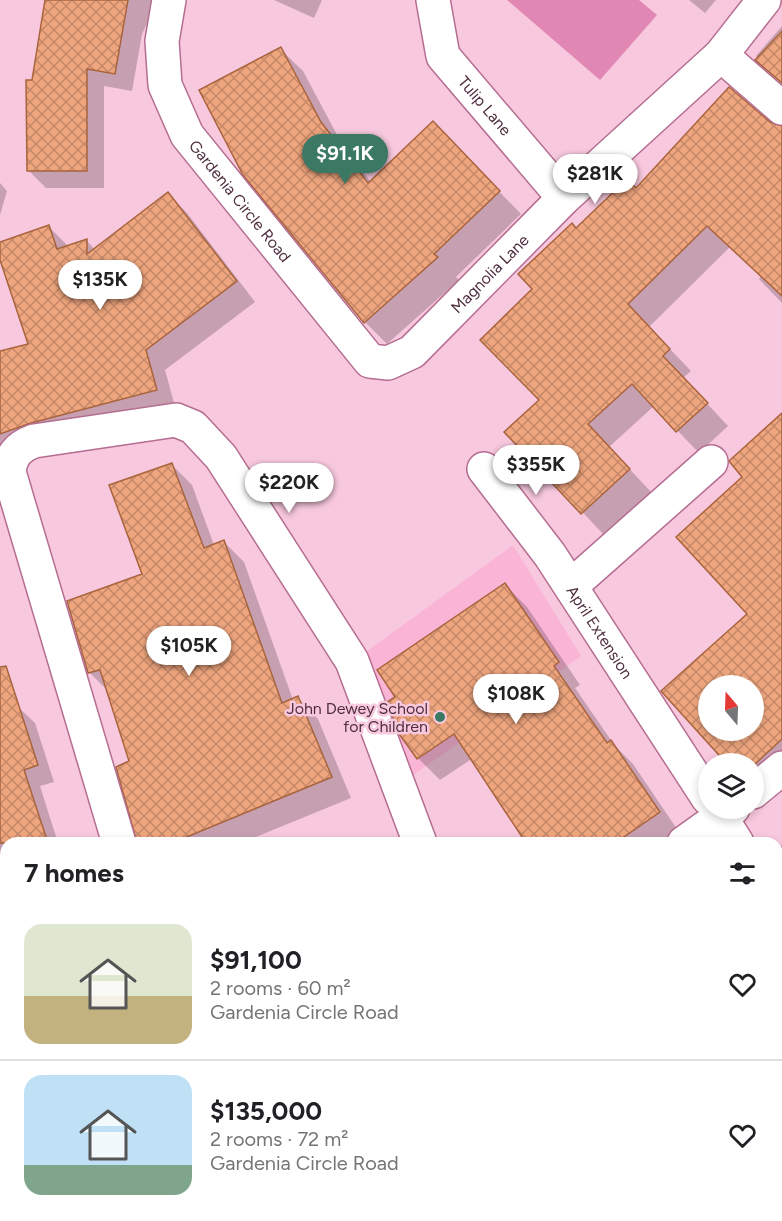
<!DOCTYPE html>
<html lang="en">
<head>
<meta charset="utf-8">
<style>
  :root { --surface:#fff; --page:#f6f6f6; --text:#202124; --muted:#757577; --line:#e0e0e0; --accent:#3c7964 }
  body { margin:0; font-family:Figtree,sans-serif; background:var(--page); color:var(--text); height:100vh; display:flex; flex-direction:column; font-size:22px; white-space:nowrap }
  * { box-sizing:border-box; margin:0 }
  p { font-size:20px; color:var(--muted) }
  .icon { flex:none; width:33px; height:33px; fill:none; stroke:currentColor; stroke-width:2; stroke-linecap:round; stroke-linejoin:round }
  .map { position:relative; flex:1; overflow:hidden }
  .drawer { position:absolute; left:0px; top:837px; width:783px; height:384px; display:flex; flex-direction:column; background:var(--surface); border-radius:18px 18px 0 0; box-shadow:0 3px 9px #0003 }
  .drawer>* { flex:none }
  .needle { width:39px; rotate:341deg }
  .fabs { position:absolute; left:698px; top:675px; display:grid; gap:12px }
  .fabs a { display:grid; place-items:center; width:66px; height:66px; border-radius:50%; background:var(--surface); box-shadow:0 3px 9px #0003; font-size:30px }
  .price { position:absolute; translate:-50% -51px; padding:0 14px; border-radius:21px; background:#fff; color:#222; font-size:20px; line-height:39px; filter:drop-shadow(0 2px 3px #0008) }
  .price::after { content:''; position:absolute; left:50%; top:36px; width:18px; height:14px; margin-left:-9px; background:inherit; clip-path:polygon(0 0,100% 0,50% 100%) }
  .price.selected { background:var(--accent); color:#fff }
  ul { padding:0; list-style:none }
  li { display:flex; align-items:center; gap:18px; height:150px; padding:0 24px }
  li+li { border-top:2px solid var(--line) }
  li span { display:grid; place-items:center; flex:none; width:168px; height:120px; border-radius:18px; color:#555 }
  li>.icon { margin-inline-start:auto }
  span .icon { width:72px; height:72px; fill:#fffc; stroke-width:1 }
  li b { font-size:26px }
  h2 { display:flex; justify-content:space-between; align-items:center; height:72px; padding:0 24px; font-size:26px }
  .map>svg:first-child { display:block }
</style>
</head>
<body>
<div class="map">
<svg width="782" height="1221" viewBox="0 0 782 1221">
  <defs>
    <pattern id="building-cross-hatch" width="8" height="8" patternUnits="userSpaceOnUse" patternTransform="scale(1.5)"><rect width="8" height="8" fill="#efa67e"/><path d="M0 0l8 8M0 8l8-8" fill="none" stroke="#c48869"/></pattern>
  </defs>
  <rect width="100%" height="100%" fill="#f8c8de"/>
  <!-- built -->
  <g fill="#fab5d6">
    <polygon points="513,545 581,656 412,776 359,657"/>
    <polygon points="777,999 782,1006 782,1118 777,1121"/>
  </g>
  <!-- garden -->
  <polygon fill="#e087b4" points="507,0 639,0 657,15 600,80"/>
  <!-- shadow -->
  <g fill="#0003" fill-rule="evenodd">
    <polygon points="47,0 158,0 142,34 132,91 104,86 104,188 46,188 29,171 33,82"/>
    <polygon points="274,0 322,0 314,18"/>
    <polygon points="689,0 716,0 705,13"/>
    <polygon points="782,26 782,81 756,56"/>
    <polygon points="280,49 303,71 343,146 371,182 455,146 521,214 456,277 459,280 387,344 365,322 245,174"/>
    <polygon points="782,153 782,303 759,279 761,276 730,247 649,327 691,371 683,378 728,426 699,453 654,406 609,447 651,492 604,535 507,432 541,400 535,289 576,230 636,190"/>
    <polygon points="0,183 7,191 0,215"/>
    <polygon points="168,194 187,213 255,302 165,370 176,410 0,453 0,353 30,345 0,255 0,243 49,227 69,247 87,241 95,250"/>
    <path d="M782,415v365l-29,9v-25h-24l-65,-73 85,-77 -5,-137zM708,686h45v44h-45z"/>
    <polygon points="172,465 192,485 214,545 224,542 244,562 293,700 298,698 318,719 351,798 241,843 138,843 131,762 108,691 89,672 144,575"/>
    <polygon points="505,585 527,607 580,685 575,688 615,746 633,764 681,835 670,843 528,843 473,758 440,780 418,758 397,697"/>
    <polygon points="18,707 35,723 54,782 40,786 58,843 6,843 6,957 0,959 0,712"/>
    <polygon points="782,845 782,888 777,883 777,849"/>
    <polygon points="6,1020 6,1199 0,1197 0,1022"/>
    <polygon points="777,1042 782,1049 782,1136 777,1140"/>
    <polygon points="47,1215 123,1215 113,1217 110,1221 62,1221"/>
    <polygon points="124,1215 248,1215 246,1221 122,1221"/>
    <polygon points="264,1215 497,1215 502,1221 265,1221"/>
  </g>
  <!-- building -->
  <g fill="url(#building-cross-hatch)" stroke="#a8643e" stroke-width="1.5" fill-rule="evenodd">
    <polygon points="45,0 128,0 115,74 87,69 87,171 27,171 26,80 32,80"/>
    <polygon points="782,31 782,83 755,60"/>
    <polygon points="281,47 321,122 368,183 433,121 500,191 434,254 438,257 364,323 243,175 199,90"/>
    <polygon points="729,87 770,122 782,126 782,296 707,226 628,304 670,349 663,356 708,403 676,432 632,384 588,424 630,469 581,514 504,432 539,400 480,340 532,289 518,274 572,223 576,228 627,179 636,188"/>
    <polygon points="168,192 237,281 146,350 157,390 31,423 0,434 0,351 28,344 0,260 0,242 49,225 57,249 87,239 87,254"/>
    <path d="M782,413v326l-27,25h-28l-66,-73 86,-77 -71,-77 66,-60 -13,-16zM708,686h45v44h-45z"/>
    <polygon points="172,463 204,548 224,540 282,703 298,696 332,777 172,843 137,843 116,767 129,761 100,670 88,673 67,601 142,574 109,485"/>
    <polygon points="505,583 559,662 554,666 607,743 611,740 660,812 615,843 526,843 454,734 417,759 399,734 387,702 395,697 377,670"/>
    <polygon points="6,666 38,765 24,770 48,843 0,843 0,667"/>
  </g>
  <g fill="none" stroke-linecap="round" stroke-linejoin="round">
    <defs>
      <g id="minor">
        <path id="s1" d="M169,0l-7,41 3,44 22,50 183,226 18,2 24,-11 152,-154 157,-143 43,-55"/>
        <path id="s2" d="M433,0l10,56 121,142"/>
        <polyline points="721,55 782,108"/>
        <path id="s3" d="M484,469l66,86 158,243"/>
        <polyline points="571,586 711,462"/>
        <polyline points="753,792 782,768"/>
        <polyline points="715,808 737,843"/>
        <path d="M119,843l-110,-371c2,-17 9,-25 25,-31l142,-21 17,7 28,30 131,204 68,182"/>
        <polyline points="684,843 733,808"/>
        <polyline points="777,904 782,911"/>
        <polyline points="0,989 6,987"/>
        <polyline points="99,1221 103,1215"/>
      </g>
      <polyline id="major" points="779,1221 782,1219"/>
    </defs>
    <!-- minor casing -->
    <use href="#minor" stroke="#b56d91" stroke-width="36"/>
    <!-- major casing -->
    <use href="#major" stroke="#b56d91" stroke-width="36"/>
    <!-- minor -->
    <use href="#minor" stroke="#fff" stroke-width="33"/>
    <!-- major -->
    <use href="#major" stroke="#fff" stroke-width="33"/>
  </g>
  <!-- markers -->
  <circle fill="#3c7964" stroke="#f8c8de" stroke-width="2" cx="440" cy="717" r="6"/>
  <g text-anchor="middle" stroke-width="5" stroke-linejoin="round" paint-order="stroke">
    <!-- street labels -->
    <g font-size="16" fill="#4f2f3f" stroke="#f8c8de">
      <text dy="6" stroke="none"><textPath href="#s2" startOffset="122">Tulip Lane</textPath></text>
      <text dy="6" stroke="none"><textPath href="#s1" startOffset="225">Gardenia Circle Road</textPath></text>
      <text dy="6" stroke="none"><textPath href="#s1" startOffset="586">Magnolia Lane</textPath></text>
      <text dy="6" stroke="none"><textPath href="#s3" startOffset="200">April Extension</textPath></text>
    </g>
    <!-- poi labels -->
    <g font-size="16" fill="#4f2f3f" stroke="#f8c8de" text-anchor="end">
      <text x="428" y="714">John Dewey School<tspan x="428" dy="18">for Children</tspan></text>
    </g>
  </g>
</svg>
<div class="fabs">
<a><svg class="needle" viewBox="-14 -14 28 28"><path d="M0-13l5 13h-10z" fill="#e53935"/><path d="M0 13l5-13h-10z" fill="#757577"/></svg></a>
<a><svg class="icon" aria-label="layers" viewBox="0 0 24 24"><path d="M12 4l9 5-9 5-9-5zM3 14l9 5 9-5"/></svg></a>
</div>
<b class="price selected" style="left:345px;top:185px">$91.1K</b>
<b class="price" style="left:595px;top:205px">$281K</b>
<b class="price" style="left:100px;top:311px">$135K</b>
<b class="price" style="left:536px;top:496px">$355K</b>
<b class="price" style="left:289px;top:514px">$220K</b>
<b class="price" style="left:189px;top:677px">$105K</b>
<b class="price" style="left:516px;top:725px">$108K</b>
<section class="drawer">
<h2>7 homes<svg class="icon" aria-label="filters" viewBox="0 0 24 24"><path d="M4 7h16M4 17h16"/><circle cx="9" cy="7" r="2"/><circle cx="15" cy="17" r="2"/></svg></h2>
<ul>
<li><span style="background:linear-gradient(#dfe7d0 60%,#c2b280 0)"><svg class="icon" aria-label="home" viewBox="0 0 24 24"><path d="M3 11l9-7 9 7M6 9v11h12V9"/></svg></span><div><b>$91,100</b><p>2 rooms · 60 m²</p><p>Gardenia Circle Road</p></div><svg class="icon" aria-label="heart" viewBox="0 0 24 24"><path d="M12 20l-8-8c-3-5 5-10 8-4 3-6 11-1 8 4z"/></svg></li>
<li><span style="background:linear-gradient(#bfe0f5 75%,#7fa58c 0)"><svg class="icon" aria-label="home" viewBox="0 0 24 24"><path d="M3 11l9-7 9 7M6 9v11h12V9"/></svg></span><div><b>$135,000</b><p>2 rooms · 72 m²</p><p>Gardenia Circle Road</p></div><svg class="icon" aria-label="heart" viewBox="0 0 24 24"><path d="M12 20l-8-8c-3-5 5-10 8-4 3-6 11-1 8 4z"/></svg></li>
</ul>
</section>
</div>
</body>
</html>
